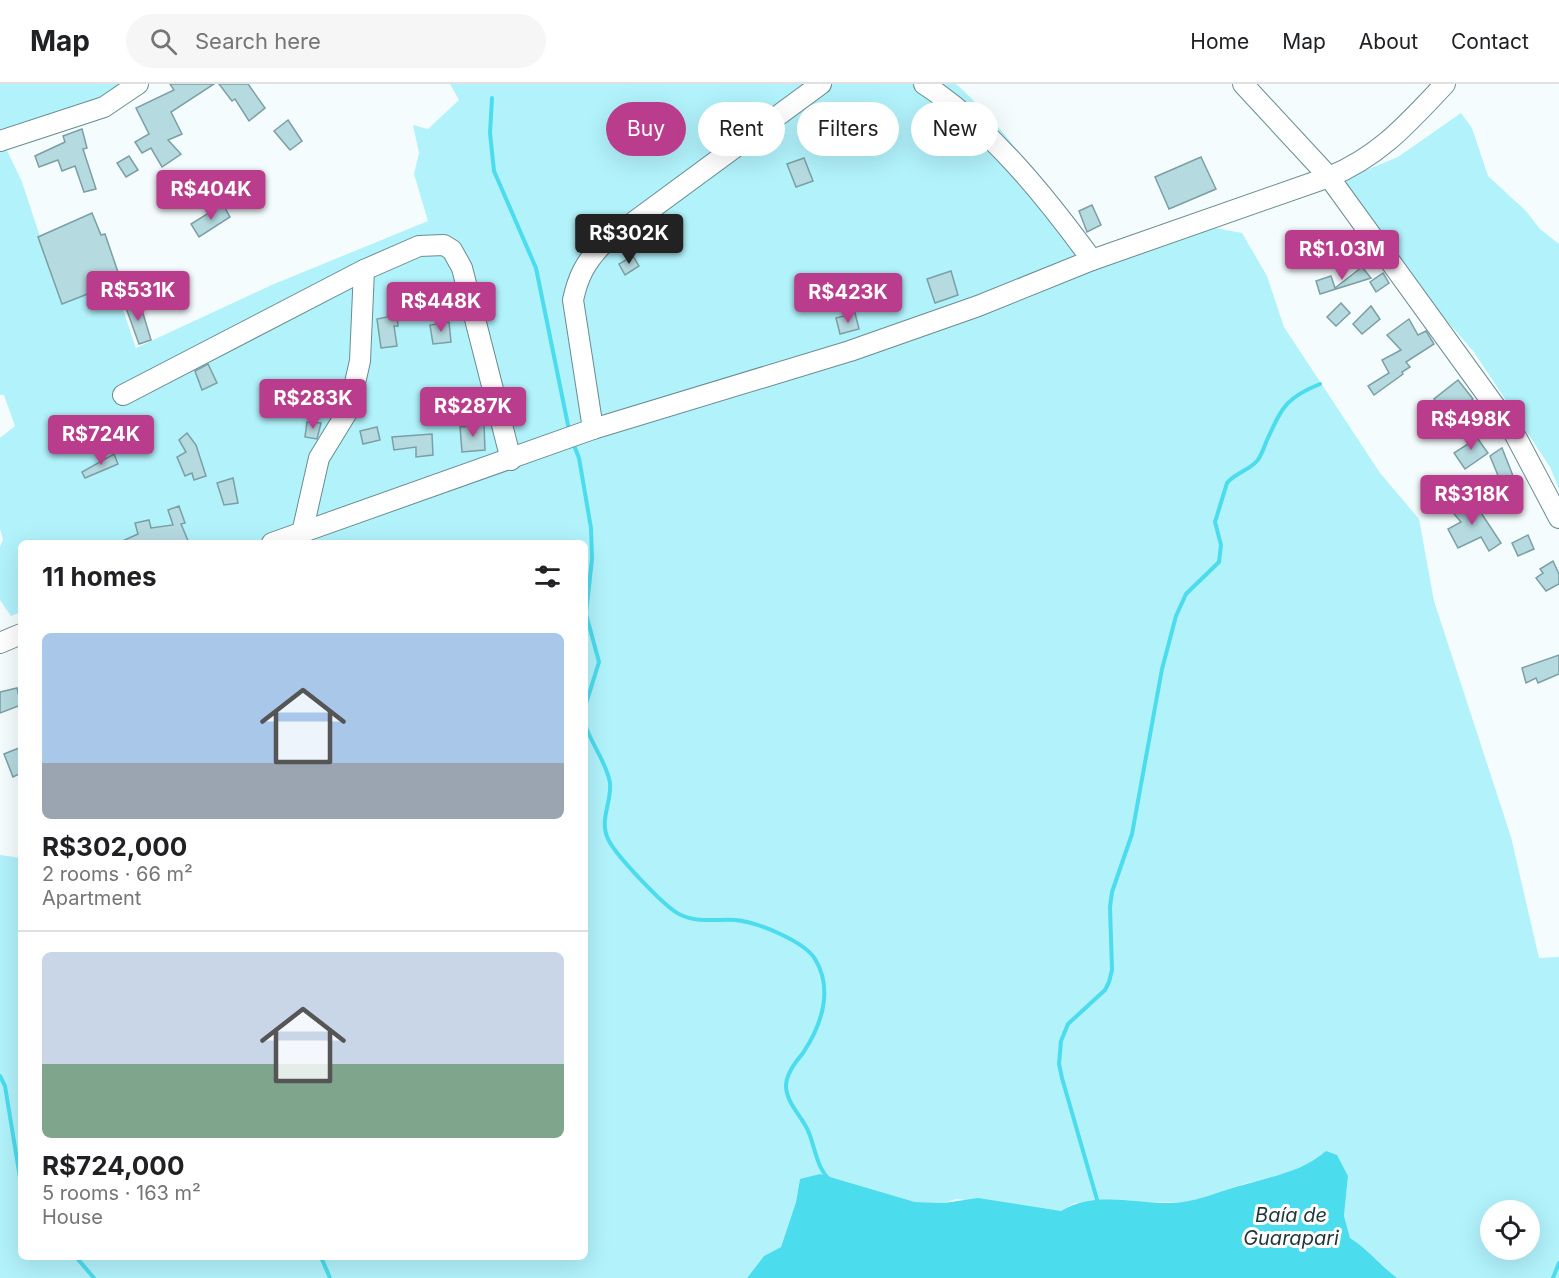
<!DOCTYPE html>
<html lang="en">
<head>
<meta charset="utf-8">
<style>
  :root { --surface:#fff; --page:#f6f6f6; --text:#202124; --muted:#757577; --line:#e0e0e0; --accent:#b93d8c }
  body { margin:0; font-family:Inter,sans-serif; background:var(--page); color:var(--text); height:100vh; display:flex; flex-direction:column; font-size:22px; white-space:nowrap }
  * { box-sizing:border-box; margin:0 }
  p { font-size:20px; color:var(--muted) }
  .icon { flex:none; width:33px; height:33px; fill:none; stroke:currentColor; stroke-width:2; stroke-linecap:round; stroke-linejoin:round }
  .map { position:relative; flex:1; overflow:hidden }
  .details { position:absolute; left:18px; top:456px; width:570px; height:720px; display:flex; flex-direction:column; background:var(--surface); border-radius:9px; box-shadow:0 6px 24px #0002 }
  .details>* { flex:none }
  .guide { position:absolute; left:606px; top:18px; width:570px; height:54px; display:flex; gap:12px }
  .controls { position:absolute; left:1480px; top:1116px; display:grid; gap:12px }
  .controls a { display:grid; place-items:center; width:60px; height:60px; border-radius:50%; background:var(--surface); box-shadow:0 6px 24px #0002; font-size:30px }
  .price { position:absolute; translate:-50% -51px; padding:0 14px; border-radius:6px; background:var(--accent); color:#fff; font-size:20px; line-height:39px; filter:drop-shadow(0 2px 3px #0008) }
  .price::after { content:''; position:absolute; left:50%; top:36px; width:18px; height:14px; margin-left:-9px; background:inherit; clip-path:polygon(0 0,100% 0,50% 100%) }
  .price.current { background:#222; color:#fff }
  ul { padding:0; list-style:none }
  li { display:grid; align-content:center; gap:12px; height:318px; padding:0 24px }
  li+li { border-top:2px solid var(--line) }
  li span { display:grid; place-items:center; height:186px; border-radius:9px; color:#555 }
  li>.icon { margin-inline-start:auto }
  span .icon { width:108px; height:108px; fill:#fffc; stroke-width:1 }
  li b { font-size:26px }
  h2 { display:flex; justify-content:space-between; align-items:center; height:72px; padding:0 24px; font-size:26px }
  .tag { padding:0 21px; border-radius:27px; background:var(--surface); box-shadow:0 6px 24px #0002; font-size:21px; line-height:54px }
  .tag.current { background:var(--accent); color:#fff }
  header { display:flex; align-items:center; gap:36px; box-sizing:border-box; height:84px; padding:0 30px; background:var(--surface); border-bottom:2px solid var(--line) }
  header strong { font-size:28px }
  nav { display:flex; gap:33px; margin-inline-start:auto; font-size:21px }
  .search { width:420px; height:54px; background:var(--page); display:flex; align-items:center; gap:15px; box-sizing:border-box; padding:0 21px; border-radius:33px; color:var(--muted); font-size:22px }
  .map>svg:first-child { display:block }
</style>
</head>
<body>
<header>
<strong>Map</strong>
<div class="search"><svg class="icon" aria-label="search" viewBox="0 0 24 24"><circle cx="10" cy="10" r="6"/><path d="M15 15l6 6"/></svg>Search here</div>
<nav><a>Home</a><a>Map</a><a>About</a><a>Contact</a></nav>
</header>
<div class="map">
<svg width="1559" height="1194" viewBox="0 0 1559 1194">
  <rect width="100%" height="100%" fill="#f5fcfd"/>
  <!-- green -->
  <g fill="#b1f2fb" fill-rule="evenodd">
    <path d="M0,0h122l-37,22 -83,34 20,42 31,94 53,-16 30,88 138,-64 154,-63 -14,-47 5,-21 -6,-28 15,4 31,-29 -9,-16h506c49,43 113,127 132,189l111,-48 43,8 25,43 17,51 96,146 39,46 15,82 77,236 28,121 20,-1v321h-162c-17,-13 -28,-29 -47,-39l-6,-23 4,-40 -22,-25 -12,10 -30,14 -40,9 -52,18 -117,1 -14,8 -105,-12 -12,4 -29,-1 -95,-28 -20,6 -4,22 -15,45 -17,9 -17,22h-747v-423l21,3v399h564v-714h-564v69l-10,4 -11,-16v-53l3,-8 -3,-10v-91l15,-12 -11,-31h-4zM1491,1126h39v40h-39z"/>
    <polygon points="1461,29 1472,44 1488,92 1526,127 1540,145 1559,160 1559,405 1550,383 1474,268 1384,165 1336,104 1359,89 1398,73"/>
  </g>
  <!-- water -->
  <path fill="#4bdced" d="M1326,1067l11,4 11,21 -4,40 6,22c19,12 30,27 47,40h-650l17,-22 17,-9 15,-45 4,-23 20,-5 95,28 29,1 34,-5 83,13c32,-20 71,-8 107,-8 28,0 48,-11 75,-18 30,-9 59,-13 83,-34z"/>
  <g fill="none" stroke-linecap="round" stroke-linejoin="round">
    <!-- stream -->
    <g stroke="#4bdced" stroke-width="4">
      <polyline points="492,14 490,49 494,87 536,184 569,346"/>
      <polyline points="573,359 579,374 591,444 592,475 586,530 599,578 585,623"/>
      <path d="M585,640c6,20 22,39 25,59 2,20 -12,38 -1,58 8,15 57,68 72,74 17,8 37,4 54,5 22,2 69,21 80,39 19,31 6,67 -12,94 -7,9 -16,19 -17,32 0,19 17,32 23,48 6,15 8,35 20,46"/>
      <polyline points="0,992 5,1002 21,1100"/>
      <path d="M1098,1119l-36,-125 -3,-14 2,-23 7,-17 37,-34 4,-8 3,-12 -2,-63 2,-15 20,-58 30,-165 14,-53 10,-22 33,-32 2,-17 -6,-23 12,-39c8,-10 21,-12 30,-22 5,-6 7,-14 10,-21 15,-32 18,-42 53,-56"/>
      <polyline points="76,1173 94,1194"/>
      <polyline points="321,1173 330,1194"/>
      <polyline points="1553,1194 1559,1179"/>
    </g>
  </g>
  <!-- building -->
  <g fill="#b5dadf" stroke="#7b9fa4" stroke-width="1.5">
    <polygon points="170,0 214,0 171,28 182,50 168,56 181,70 162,83 151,64 142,69 135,58 149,50 136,24 174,6"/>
    <polygon points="219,0 248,0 265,24 249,37 235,15 232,17"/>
    <polygon points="288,36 302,57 290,66 274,47"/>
    <polygon points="82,45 87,64 83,65 96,105 84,108 75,82 62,87 58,76 39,83 35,72 65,58 63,52"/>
    <polygon points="129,72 138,86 126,93 117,79"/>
    <polygon points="1201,73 1216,105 1169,125 1155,93"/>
    <polygon points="804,74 813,97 796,103 787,80"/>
    <polygon points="223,120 230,133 199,153 191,140"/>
    <polygon points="1092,121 1101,141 1087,148 1079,127"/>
    <polygon points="92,129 101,151 105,150 121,197 62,220 38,153"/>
    <polygon points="633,172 639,182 625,191 619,180"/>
    <polygon points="1362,183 1371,194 1320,210 1316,197 1331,192 1335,204"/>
    <polygon points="951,187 958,211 935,219 927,195"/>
    <polygon points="1383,189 1389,199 1376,208 1370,198"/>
    <polygon points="139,216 151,256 139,260 125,221"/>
    <polygon points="1341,219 1350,229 1336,242 1327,233"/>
    <polygon points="1371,222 1380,235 1362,250 1353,240"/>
    <polygon points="855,229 859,245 840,250 836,234"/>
    <polygon points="397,231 398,242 394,242 397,262 381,264 377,235"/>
    <polygon points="1409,235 1418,251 1426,247 1434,260 1406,278 1410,283 1402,288 1403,290 1374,311 1368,302 1389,289 1382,276 1401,266 1387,251"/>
    <polygon points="449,238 451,258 433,260 430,241"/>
    <polygon points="208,280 217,299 202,306 195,287"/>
    <polygon points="1458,296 1473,315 1448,335 1434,315"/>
    <polygon points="307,338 321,339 317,355 305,353"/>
    <polygon points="484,341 485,366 462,368 460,343"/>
    <polygon points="377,343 380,356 363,360 360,347"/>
    <polygon points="1473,348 1488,369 1465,385 1454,369 1468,360 1464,354"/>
    <polygon points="187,349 196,361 206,392 194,396 192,389 185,392 177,373 186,368 179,356"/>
    <polygon points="432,350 433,371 416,373 416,363 394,366 392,353"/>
    <polygon points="1502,364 1517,402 1492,411 1488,398 1499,394 1490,372"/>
    <polygon points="114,370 118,380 85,394 82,388"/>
    <polygon points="233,394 238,419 224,421 217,399"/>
    <polygon points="1470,412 1501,459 1489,467 1481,453 1458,464 1448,445 1461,438 1449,424"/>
    <polygon points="179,422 185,439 181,440 189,459 118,459 138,450 135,439 149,436 151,444 173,441 168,426"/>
    <polygon points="1528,451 1534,465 1518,472 1512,459"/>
    <polygon points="1553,477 1559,490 1559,500 1546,507 1536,494 1543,489 1540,485"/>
    <polygon points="1559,571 1559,590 1538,599 1536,594 1526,599 1522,584"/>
    <polygon points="17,604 21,621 0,629 0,608"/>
    <polygon points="21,663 21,689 13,693 4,670"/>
  </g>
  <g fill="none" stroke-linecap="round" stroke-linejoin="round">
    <defs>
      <g id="minor">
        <path d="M924,0c66,43 122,113 168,176"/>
        <polyline points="1243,0 1329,93 1513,347 1559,434"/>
        <polyline points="0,57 104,23 138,0"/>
        <polyline points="123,311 364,186 419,162 444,161 452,166 462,184 511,376"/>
        <path d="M593,345l-20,-129c5,-23 12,-37 28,-54l220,-162"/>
        <polyline points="302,449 319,374 349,325 360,277 364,186"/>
        <path d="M272,459l321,-114 257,-78 128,-45 114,-46 237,-83c51,-21 79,-54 116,-93"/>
        <polyline points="0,559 21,550"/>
      </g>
    </defs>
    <!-- minor casing -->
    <use href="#minor" stroke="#698c91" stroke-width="22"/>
    <!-- minor -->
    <use href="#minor" stroke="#fff" stroke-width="20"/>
  </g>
  <g text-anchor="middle" stroke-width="6" stroke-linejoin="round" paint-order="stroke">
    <!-- water labels -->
    <g font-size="20" font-style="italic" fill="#1f373a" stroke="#fff">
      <text x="1291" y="1138">Baía de<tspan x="1291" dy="23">Guarapari</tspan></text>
    </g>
  </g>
</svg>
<div class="controls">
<a><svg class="icon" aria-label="locate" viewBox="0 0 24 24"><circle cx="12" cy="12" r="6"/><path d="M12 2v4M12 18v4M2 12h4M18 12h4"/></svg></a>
</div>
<b class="price" style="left:211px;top:137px">R$404K</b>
<b class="price current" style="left:629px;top:181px">R$302K</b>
<b class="price" style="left:1342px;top:197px">R$1.03M</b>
<b class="price" style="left:138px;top:238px">R$531K</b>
<b class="price" style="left:848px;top:240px">R$423K</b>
<b class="price" style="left:441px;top:249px">R$448K</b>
<b class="price" style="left:313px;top:346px">R$283K</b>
<b class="price" style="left:473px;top:354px">R$287K</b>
<b class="price" style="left:1471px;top:367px">R$498K</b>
<b class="price" style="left:101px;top:382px">R$724K</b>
<b class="price" style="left:1472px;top:442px">R$318K</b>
<div class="guide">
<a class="tag current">Buy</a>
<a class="tag">Rent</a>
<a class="tag">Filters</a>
<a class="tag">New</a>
</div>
<section class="details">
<h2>11 homes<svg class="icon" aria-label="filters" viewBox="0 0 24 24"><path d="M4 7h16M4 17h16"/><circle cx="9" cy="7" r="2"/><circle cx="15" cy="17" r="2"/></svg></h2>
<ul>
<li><span style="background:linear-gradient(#a9c7e8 70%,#9aa5b1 0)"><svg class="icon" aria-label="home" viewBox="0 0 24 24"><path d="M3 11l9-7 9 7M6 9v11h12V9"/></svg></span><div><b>R$302,000</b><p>2 rooms · 66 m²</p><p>Apartment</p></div></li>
<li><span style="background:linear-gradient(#c9d6e8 60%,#7fa58c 0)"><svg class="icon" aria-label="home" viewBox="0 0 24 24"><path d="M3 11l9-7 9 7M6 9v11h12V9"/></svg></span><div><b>R$724,000</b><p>5 rooms · 163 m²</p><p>House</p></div></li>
</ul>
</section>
</div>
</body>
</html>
